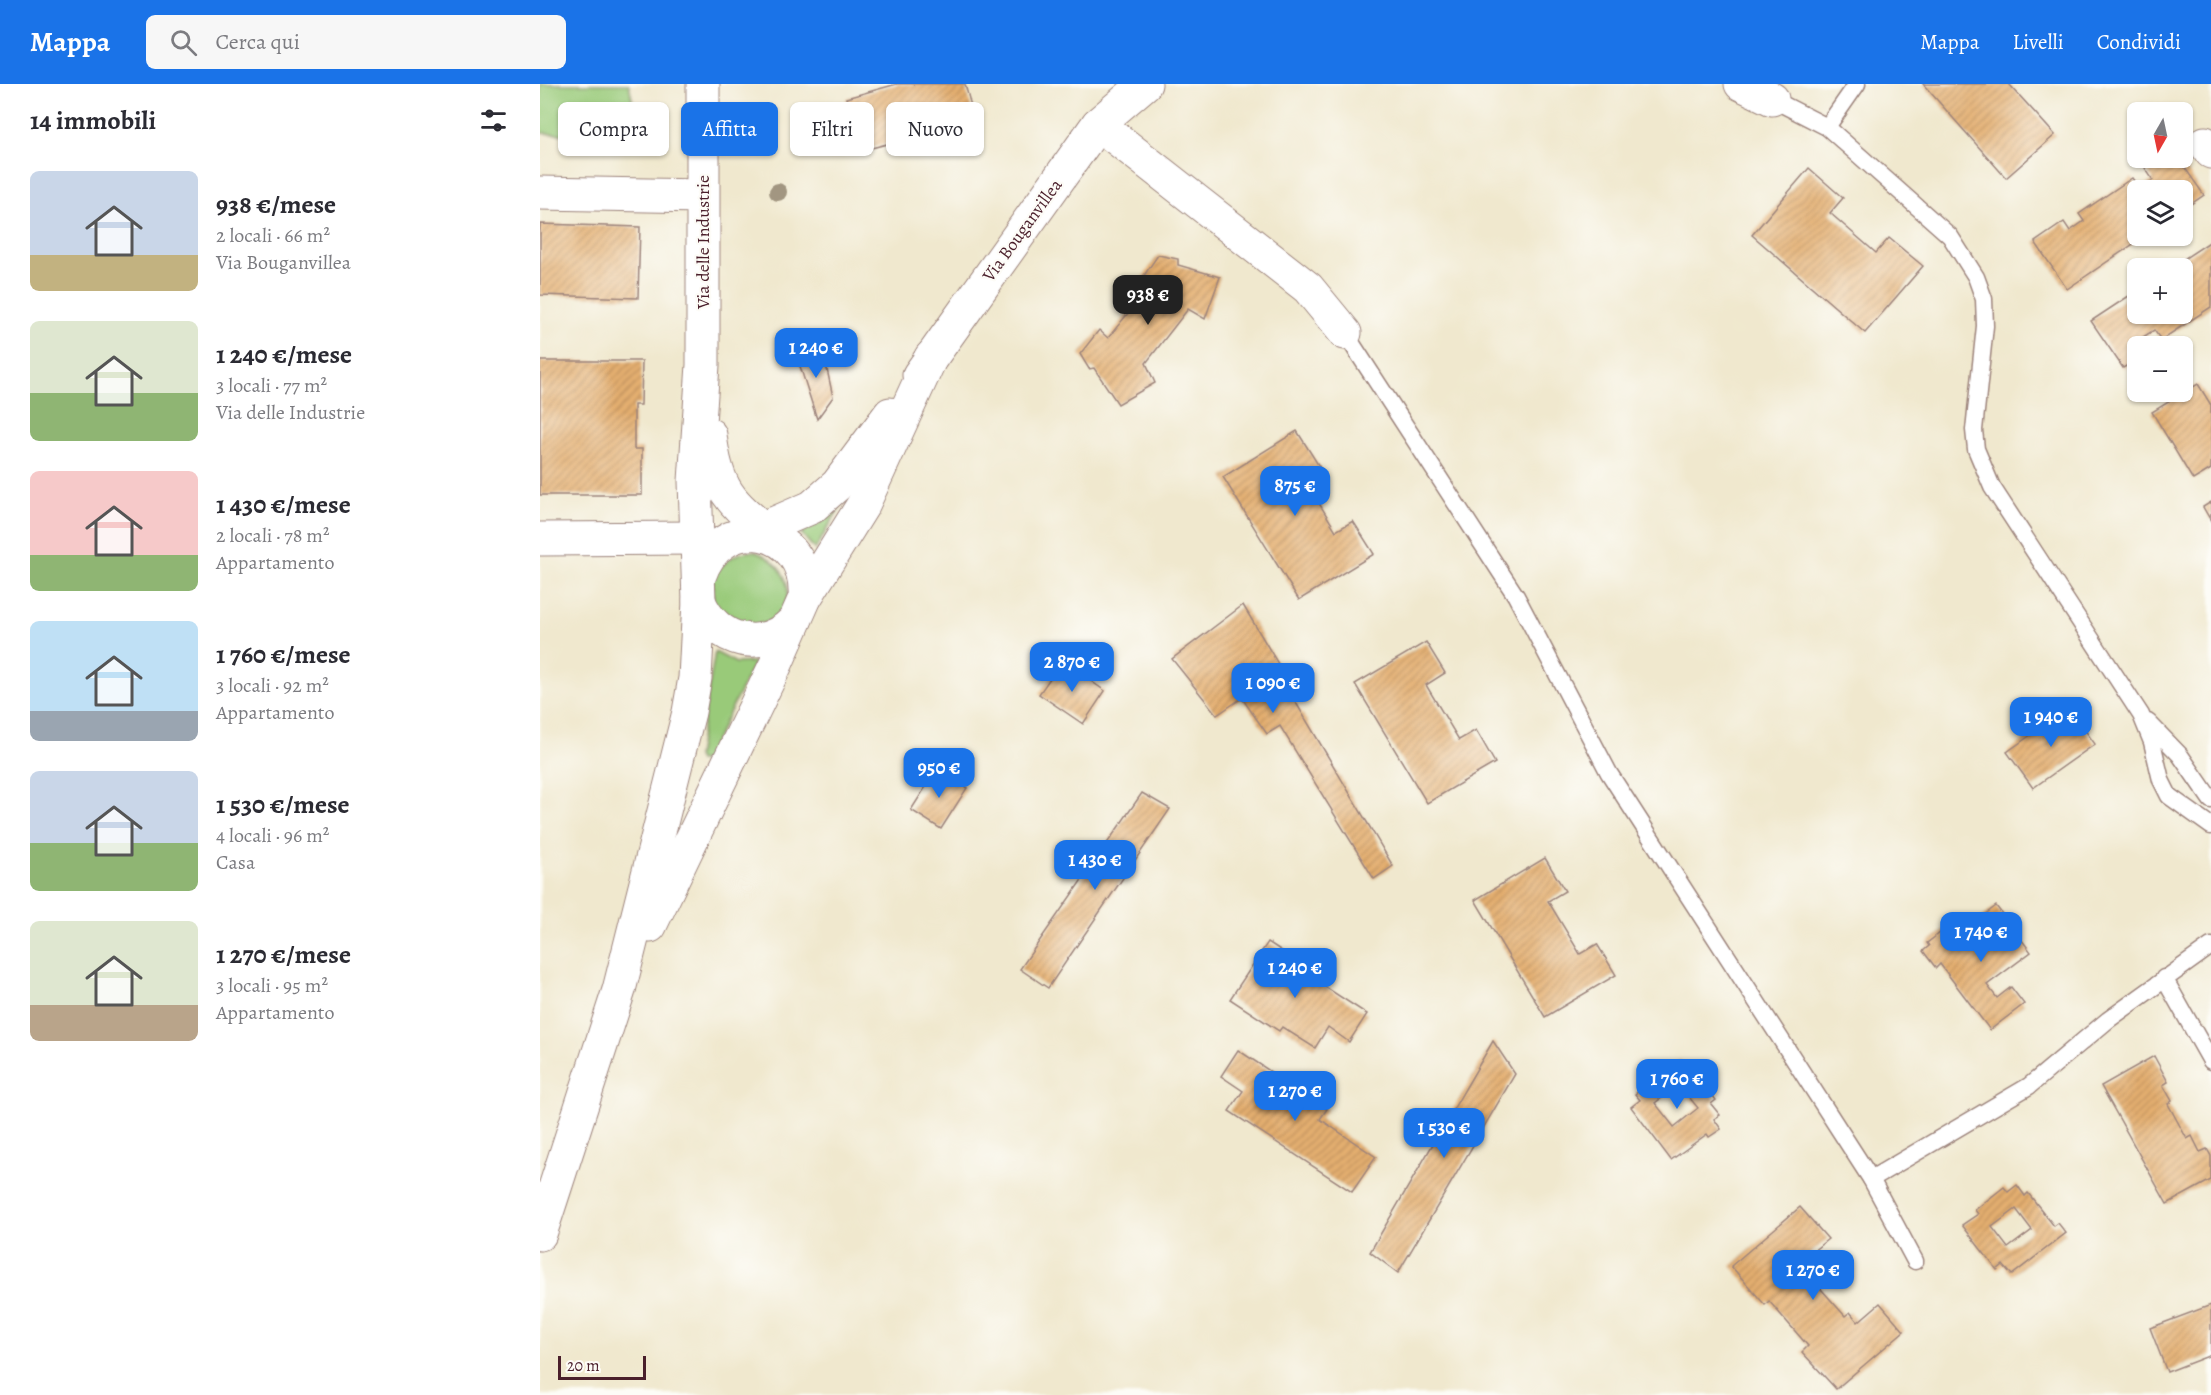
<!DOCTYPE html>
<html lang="it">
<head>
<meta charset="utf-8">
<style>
  :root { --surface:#fff; --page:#f7f7f7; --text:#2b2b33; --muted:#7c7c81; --accent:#1a73e8 }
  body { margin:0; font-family:Alegreya,serif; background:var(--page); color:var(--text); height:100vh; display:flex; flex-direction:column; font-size:22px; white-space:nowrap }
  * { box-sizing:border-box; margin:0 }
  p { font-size:20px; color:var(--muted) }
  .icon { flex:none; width:33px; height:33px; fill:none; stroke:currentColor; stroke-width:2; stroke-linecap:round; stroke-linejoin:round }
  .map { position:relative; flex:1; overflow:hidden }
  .side { display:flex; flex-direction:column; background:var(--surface); width:540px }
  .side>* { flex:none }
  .top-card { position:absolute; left:18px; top:18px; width:570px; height:54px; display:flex; gap:12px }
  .needle { width:39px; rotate:189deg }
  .fabs { position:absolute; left:1587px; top:18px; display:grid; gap:12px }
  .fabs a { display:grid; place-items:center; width:66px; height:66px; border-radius:9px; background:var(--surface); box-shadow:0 2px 4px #0004; font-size:30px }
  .scale { position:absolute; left:18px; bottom:15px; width:88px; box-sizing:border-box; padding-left:6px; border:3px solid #4a1f2b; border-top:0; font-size:16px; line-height:21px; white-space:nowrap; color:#4a1f2b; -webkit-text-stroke:4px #fdfcf7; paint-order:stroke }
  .price { position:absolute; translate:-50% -51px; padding:0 14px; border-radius:12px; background:var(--accent); color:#fff; font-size:20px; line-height:39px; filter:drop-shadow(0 2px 3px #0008) }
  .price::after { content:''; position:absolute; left:50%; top:36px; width:18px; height:14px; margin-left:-9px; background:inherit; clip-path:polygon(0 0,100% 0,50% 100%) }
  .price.on { background:#222; color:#fff }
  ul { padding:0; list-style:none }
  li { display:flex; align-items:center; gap:18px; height:150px; padding:0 30px }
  li span { display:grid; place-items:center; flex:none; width:168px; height:120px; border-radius:9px; color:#555 }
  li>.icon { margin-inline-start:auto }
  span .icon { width:72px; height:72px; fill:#fffc; stroke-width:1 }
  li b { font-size:26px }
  h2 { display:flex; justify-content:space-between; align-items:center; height:72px; padding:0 30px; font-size:26px }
  .pill { padding:0 21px; border-radius:9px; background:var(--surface); box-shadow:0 2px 4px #0004; font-size:21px; line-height:54px }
  .pill.on { background:var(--accent); color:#fff }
  header { display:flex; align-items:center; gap:36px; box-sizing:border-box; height:84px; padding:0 30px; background:var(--accent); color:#fff }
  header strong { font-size:28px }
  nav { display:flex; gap:33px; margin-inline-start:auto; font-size:21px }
  .search { width:420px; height:54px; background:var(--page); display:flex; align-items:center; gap:15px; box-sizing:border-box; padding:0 21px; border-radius:9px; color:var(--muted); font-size:22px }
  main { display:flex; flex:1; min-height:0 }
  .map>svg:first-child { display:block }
</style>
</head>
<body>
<header>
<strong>Mappa</strong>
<div class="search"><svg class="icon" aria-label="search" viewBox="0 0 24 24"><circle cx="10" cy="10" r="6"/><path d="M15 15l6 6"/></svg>Cerca qui</div>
<nav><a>Mappa</a><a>Livelli</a><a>Condividi</a></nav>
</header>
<main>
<section class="side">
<h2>14 immobili<svg class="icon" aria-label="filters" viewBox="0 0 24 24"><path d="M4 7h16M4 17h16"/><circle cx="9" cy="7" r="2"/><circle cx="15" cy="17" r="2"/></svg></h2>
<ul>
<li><span style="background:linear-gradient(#c9d6e8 70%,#c2b280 0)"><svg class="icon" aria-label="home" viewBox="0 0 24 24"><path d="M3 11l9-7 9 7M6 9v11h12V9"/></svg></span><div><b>938 €/mese</b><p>2 locali · 66 m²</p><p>Via Bouganvillea</p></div></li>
<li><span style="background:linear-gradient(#dfe7d0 60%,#8fb573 0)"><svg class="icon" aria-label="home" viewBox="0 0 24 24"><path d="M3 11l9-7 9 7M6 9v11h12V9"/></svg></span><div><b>1 240 €/mese</b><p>3 locali · 77 m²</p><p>Via delle Industrie</p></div></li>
<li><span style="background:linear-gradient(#f6c9c9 70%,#8fb573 0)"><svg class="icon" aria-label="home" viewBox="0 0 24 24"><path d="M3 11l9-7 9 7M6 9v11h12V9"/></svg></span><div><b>1 430 €/mese</b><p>2 locali · 78 m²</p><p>Appartamento</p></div></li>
<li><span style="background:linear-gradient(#bfe0f5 75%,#9aa5b1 0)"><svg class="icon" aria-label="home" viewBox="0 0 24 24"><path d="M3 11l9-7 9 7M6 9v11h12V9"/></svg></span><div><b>1 760 €/mese</b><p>3 locali · 92 m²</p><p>Appartamento</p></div></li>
<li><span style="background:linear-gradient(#c9d6e8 60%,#8fb573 0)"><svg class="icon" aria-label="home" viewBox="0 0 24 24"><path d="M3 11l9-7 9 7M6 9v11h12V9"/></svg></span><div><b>1 530 €/mese</b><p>4 locali · 96 m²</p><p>Casa</p></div></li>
<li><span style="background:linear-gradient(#dfe7d0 70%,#b9a48a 0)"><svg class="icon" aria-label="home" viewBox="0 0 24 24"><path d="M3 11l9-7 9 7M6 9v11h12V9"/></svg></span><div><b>1 270 €/mese</b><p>3 locali · 95 m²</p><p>Appartamento</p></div></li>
</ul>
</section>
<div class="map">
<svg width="1671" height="1311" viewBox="0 0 1671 1311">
  <defs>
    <pattern id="building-hatch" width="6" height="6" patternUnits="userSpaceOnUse" patternTransform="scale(1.5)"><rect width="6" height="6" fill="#e4af70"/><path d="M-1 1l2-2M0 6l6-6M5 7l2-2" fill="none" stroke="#bb8e5c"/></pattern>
  </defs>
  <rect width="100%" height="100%" fill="#fdfcf7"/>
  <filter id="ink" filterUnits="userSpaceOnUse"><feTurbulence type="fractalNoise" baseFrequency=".0167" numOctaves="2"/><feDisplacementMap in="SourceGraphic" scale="12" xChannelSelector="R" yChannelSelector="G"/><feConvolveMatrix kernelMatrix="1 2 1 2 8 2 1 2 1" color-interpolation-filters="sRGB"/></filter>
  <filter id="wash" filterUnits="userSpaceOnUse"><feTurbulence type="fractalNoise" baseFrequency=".008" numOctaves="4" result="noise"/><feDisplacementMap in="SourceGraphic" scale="24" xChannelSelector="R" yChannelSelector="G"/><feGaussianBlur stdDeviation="1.35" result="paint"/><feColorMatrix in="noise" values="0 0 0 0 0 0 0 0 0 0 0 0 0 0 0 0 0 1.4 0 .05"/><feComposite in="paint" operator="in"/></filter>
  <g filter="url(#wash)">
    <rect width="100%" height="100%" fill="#f0e8ce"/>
    <!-- green -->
    <g fill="#99ca79" stroke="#727452" stroke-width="1.5">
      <polygon points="0,0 89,0 100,55 0,49"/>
      <polygon points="301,421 275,466 261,449 281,438"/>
      <path d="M214,467c32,10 49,50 15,70 -7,5 -19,4 -27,5l-29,-24v-26c13,-15 20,-24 41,-25z"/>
      <polygon points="175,568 196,579 215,578 165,677 159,677 157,673"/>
    </g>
    <g id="blocks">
      <!-- building -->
      <g fill="url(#building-hatch)" fill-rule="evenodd">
        <polygon points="357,0 425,0 435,37 320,67 306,14"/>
        <polygon points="1383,0 1469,0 1515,51 1466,94"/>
        <polygon points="1619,74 1638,74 1664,111 1642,126 1642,106 1598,106 1598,152 1605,152 1527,205 1495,158 1524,138 1530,147 1544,137 1539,130 1592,94 1600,105 1613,96 1605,84"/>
        <polygon points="1269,84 1303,114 1290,129 1336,169 1349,154 1383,182 1325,249 1212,151"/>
        <polygon points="0,140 100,143 98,214 0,211"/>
        <polygon points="1671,157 1671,223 1621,256 1614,246 1600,255 1605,262 1598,262 1598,275 1583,284 1551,237 1598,206 1598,230 1642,230 1642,184 1630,184"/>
        <polygon points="618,171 638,175 638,181 680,193 665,235 648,225 606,279 615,299 578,320 554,284 549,285 540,270 559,246 568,254 611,201 603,193"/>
        <polygon points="282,262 293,313 277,335 257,273"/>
        <polygon points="0,277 102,277 101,321 94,321 94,365 102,365 102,411 0,411"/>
        <polygon points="1658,300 1671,321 1671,385 1653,396 1612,328"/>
        <polygon points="757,347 782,387 766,398 796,447 813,437 834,470 759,516 683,393"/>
        <polygon points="1671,418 1671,437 1663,423"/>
        <polygon points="703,521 747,595 743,597 853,782 834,795 740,642 727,650 702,614 677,631 632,575"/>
        <polygon points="886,558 905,589 886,601 919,656 936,646 955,679 887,719 815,600"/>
        <polygon points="522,577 565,607 543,640 499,610"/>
        <polygon points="1529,624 1555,660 1493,704 1467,668"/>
        <polygon points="397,685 427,704 401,745 371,726"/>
        <polygon points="602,709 630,725 508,904 480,885"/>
        <polygon points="1005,774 1025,807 1008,817 1040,870 1057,860 1076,891 1005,933 935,816"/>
        <polygon points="1456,822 1491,868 1447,901 1457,914 1471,903 1484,920 1450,946 1400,880 1396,884 1383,867 1389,862 1387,859 1413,839 1421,849"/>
        <polygon points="728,858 777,890 773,895 827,930 809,958 788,943 775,964 742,943 739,947 690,915"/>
        <polygon points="953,957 975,990 858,1189 830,1168"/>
        <polygon points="698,966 787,1025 780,1035 836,1073 812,1108 689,1027 703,1007 681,992"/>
        <polygon points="1614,972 1628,998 1623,1001 1632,1017 1628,1020 1647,1055 1652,1052 1660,1068 1667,1065 1671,1072 1671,1096 1627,1120 1561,1002"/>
        <path d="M1140,976l12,16 4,-3 20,27 -5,4 9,11 -6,4 7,10 -12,8 -2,-3 -36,26 -40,-53 9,-7 -5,-6zM1139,1001l19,23 -24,19 -19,-24z"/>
        <path d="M1477,1101l8,11 3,-3 26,33 4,-3 8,10 -54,42 -9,-10 -6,5 -35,-45 16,-11 -3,-4 29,-23 4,5zM1476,1125l16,21 -24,18 -16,-21z"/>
        <polygon points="1260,1123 1288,1155 1266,1173 1272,1181 1265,1187 1305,1232 1310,1228 1318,1238 1340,1219 1364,1247 1296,1305 1262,1268 1268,1262 1229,1217 1225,1221 1191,1182"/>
        <polygon points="1671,1221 1671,1271 1627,1288 1610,1244"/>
      </g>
    </g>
  </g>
  <g filter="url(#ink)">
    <use href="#blocks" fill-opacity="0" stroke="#9d847c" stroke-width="1.5"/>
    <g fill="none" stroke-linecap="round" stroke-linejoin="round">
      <defs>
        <g id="service">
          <polyline points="1232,15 1287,43 1410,152 1436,193 1444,215 1445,242 1434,346 1436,365 1452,403 1601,631 1612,658 1621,696 1629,712 1671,742"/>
          <polyline points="1287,43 1317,0"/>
          <polyline points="805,249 976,512 1069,689 1331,1095 1375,1177"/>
          <polyline points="1608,638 1640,671 1671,716"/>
          <polyline points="1624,894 1671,977"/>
          <polyline points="1331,1095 1489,1002 1568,936 1671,862"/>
        </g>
        <g id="minor">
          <polyline points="1201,0 1232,15"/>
          <polyline points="558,40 768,204 805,249"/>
          <polyline points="1665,59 1671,68"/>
          <polyline points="0,109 162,112"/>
          <polyline points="0,455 157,454"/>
        </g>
        <g id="secondary">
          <polyline points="379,291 558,40 605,0"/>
          <path d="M170,351c7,59 22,68 66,104"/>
          <polyline points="210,450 272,423 297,401 350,330"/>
          <path d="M159,493c22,-69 111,-51 106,21"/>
          <path d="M159,517c17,42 64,53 96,19"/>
          <polyline points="110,842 236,580 265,514 323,421 391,273"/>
          <polyline points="0,1150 79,906 149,628 155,594 159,517 155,397 163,281 163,0"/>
        </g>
      </defs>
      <!-- service casing -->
      <use href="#service" stroke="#9d847c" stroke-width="19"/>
      <!-- minor casing -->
      <use href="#minor" stroke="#9d847c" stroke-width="35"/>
      <!-- secondary casing -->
      <use href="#secondary" stroke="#9d847c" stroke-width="35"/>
      <!-- service -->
      <use href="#service" stroke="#fff" stroke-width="16"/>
      <!-- minor -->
      <use href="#minor" stroke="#fff" stroke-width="33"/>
      <!-- secondary -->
      <use href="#secondary" stroke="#fff" stroke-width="33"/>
    </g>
    <!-- trees -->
    <g fill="#a29681">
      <circle cx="265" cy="47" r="9"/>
      <circle cx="238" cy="108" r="9"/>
    </g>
  </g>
  <g text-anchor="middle" stroke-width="4.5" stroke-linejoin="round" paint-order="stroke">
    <!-- street labels -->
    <g font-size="18" fill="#4a1f2b" stroke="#fdfcf7">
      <text transform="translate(482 146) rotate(-54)" y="6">Via Bouganvillea</text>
      <text transform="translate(163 158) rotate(-90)" y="6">Via delle Industrie</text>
    </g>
  </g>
</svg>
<div class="fabs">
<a><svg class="needle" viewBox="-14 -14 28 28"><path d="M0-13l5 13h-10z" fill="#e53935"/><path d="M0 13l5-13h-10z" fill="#7c7c81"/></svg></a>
<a><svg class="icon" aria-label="layers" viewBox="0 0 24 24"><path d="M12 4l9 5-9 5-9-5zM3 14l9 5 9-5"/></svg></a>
<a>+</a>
<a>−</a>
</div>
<div class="scale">20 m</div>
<b class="price on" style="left:608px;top:242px">938 €</b>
<b class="price" style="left:276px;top:295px">1 240 €</b>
<b class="price" style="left:755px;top:433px">875 €</b>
<b class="price" style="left:532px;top:609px">2 870 €</b>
<b class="price" style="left:733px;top:630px">1 090 €</b>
<b class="price" style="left:1511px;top:664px">1 940 €</b>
<b class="price" style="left:399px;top:715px">950 €</b>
<b class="price" style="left:555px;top:807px">1 430 €</b>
<b class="price" style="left:1441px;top:879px">1 740 €</b>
<b class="price" style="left:755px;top:915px">1 240 €</b>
<b class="price" style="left:1137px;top:1026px">1 760 €</b>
<b class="price" style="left:755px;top:1038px">1 270 €</b>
<b class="price" style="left:904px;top:1075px">1 530 €</b>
<b class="price" style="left:1273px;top:1217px">1 270 €</b>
<div class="top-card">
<a class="pill">Compra</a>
<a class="pill on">Affitta</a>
<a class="pill">Filtri</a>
<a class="pill">Nuovo</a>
</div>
</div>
</main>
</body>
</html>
